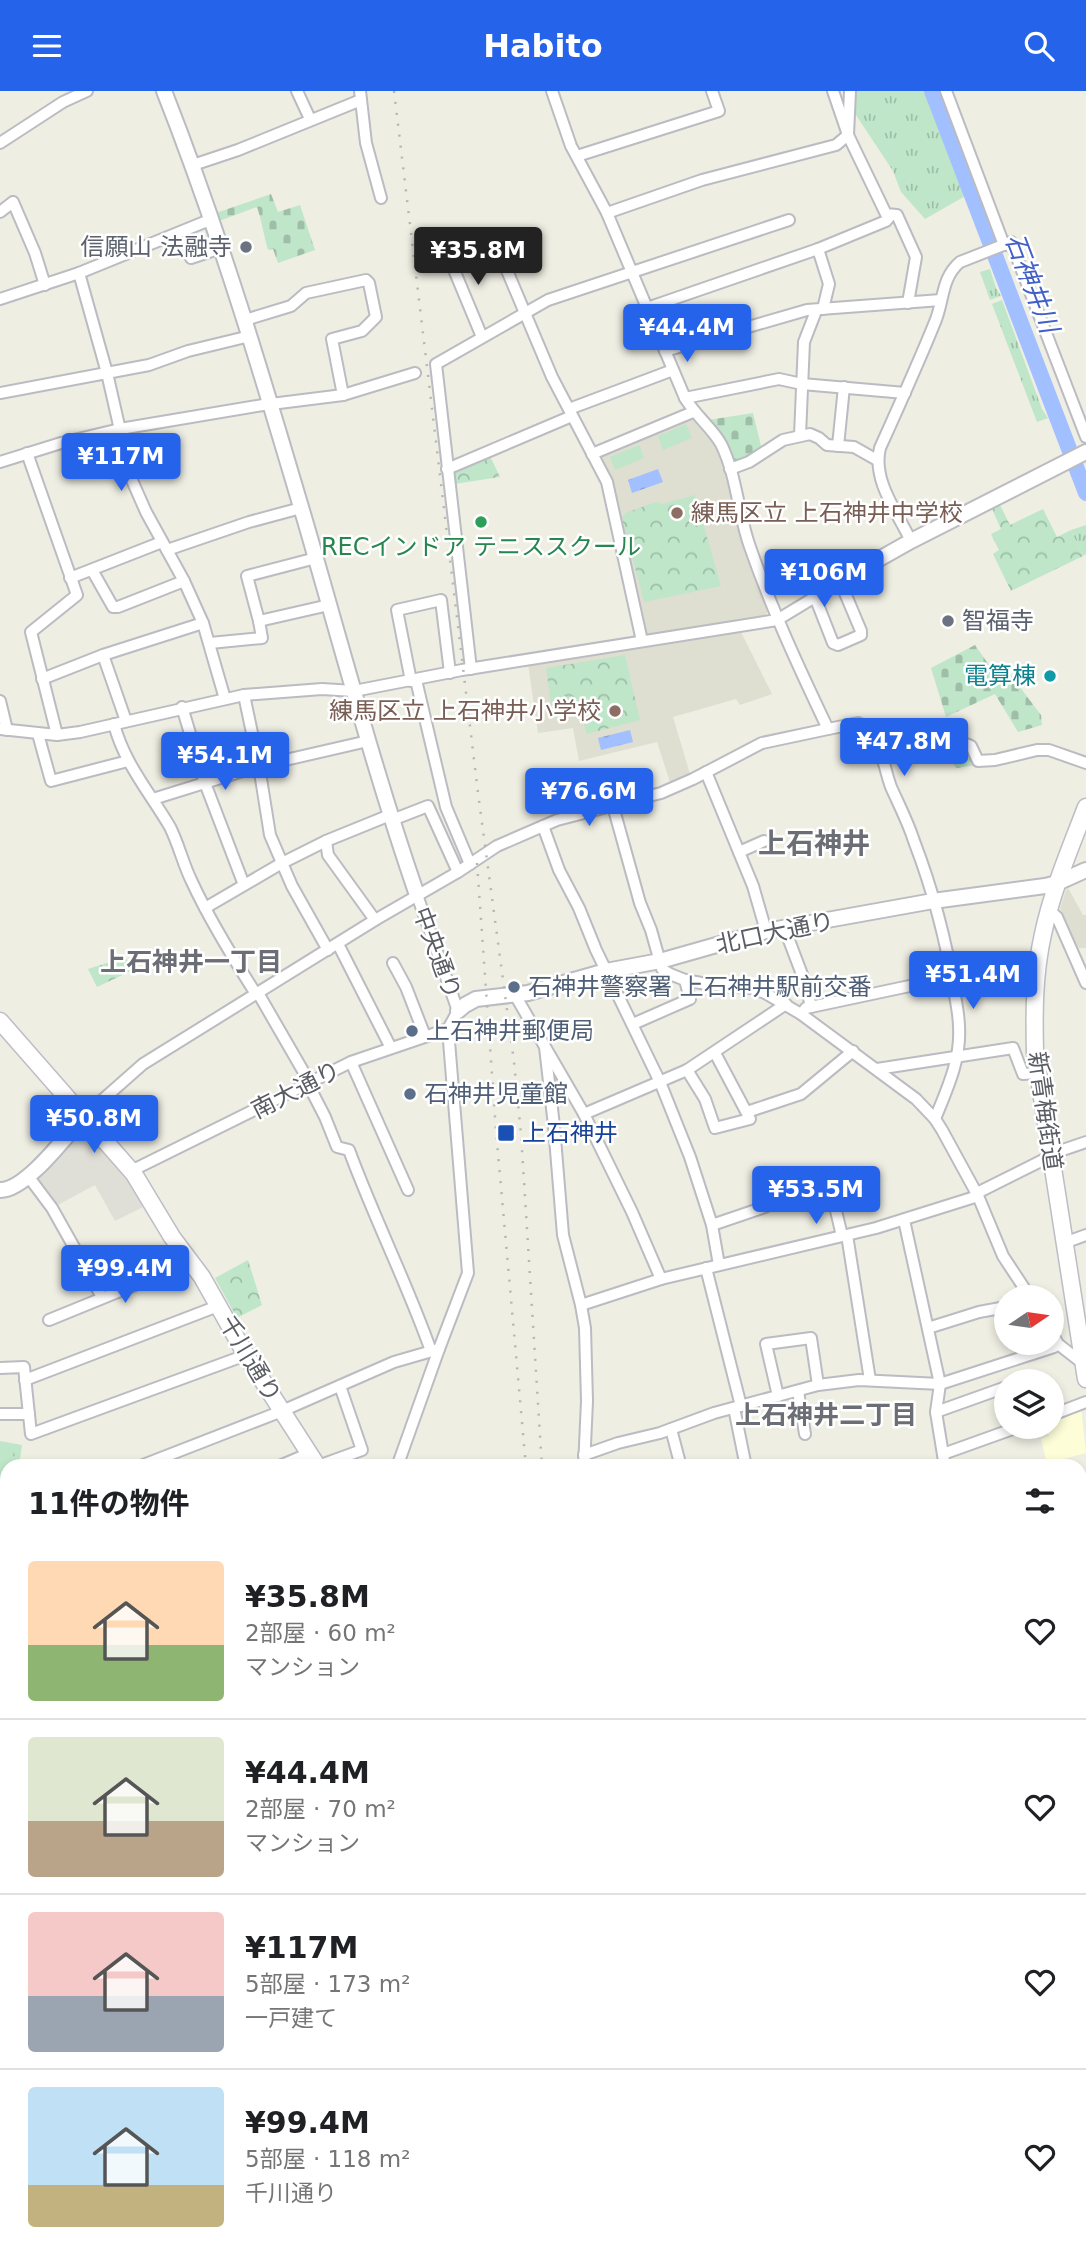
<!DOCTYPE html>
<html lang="ja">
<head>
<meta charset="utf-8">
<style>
  :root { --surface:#fff; --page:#f6f6f6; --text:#202124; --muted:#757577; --line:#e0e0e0; --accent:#2563eb }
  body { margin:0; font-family:"DejaVu Sans","Noto Sans JP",sans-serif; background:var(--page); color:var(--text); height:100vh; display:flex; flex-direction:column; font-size:26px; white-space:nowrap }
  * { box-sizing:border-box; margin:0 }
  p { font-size:23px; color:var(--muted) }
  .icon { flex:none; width:38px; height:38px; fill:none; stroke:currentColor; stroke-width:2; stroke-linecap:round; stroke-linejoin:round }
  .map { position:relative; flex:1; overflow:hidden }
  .panel { position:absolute; left:0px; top:1368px; width:1087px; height:800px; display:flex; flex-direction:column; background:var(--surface); border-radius:21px 21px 0 0; box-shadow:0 4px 10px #0003 }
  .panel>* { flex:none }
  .needle { width:46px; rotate:77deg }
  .buttons { position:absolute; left:994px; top:1194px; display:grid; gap:14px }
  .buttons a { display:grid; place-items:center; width:70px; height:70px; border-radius:50%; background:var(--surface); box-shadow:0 4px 10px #0003; font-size:35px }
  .price { position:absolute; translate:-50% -60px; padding:0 16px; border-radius:7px; background:var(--accent); color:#fff; font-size:23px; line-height:46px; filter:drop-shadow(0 2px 4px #0008) }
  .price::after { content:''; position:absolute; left:50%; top:42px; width:21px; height:16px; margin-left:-10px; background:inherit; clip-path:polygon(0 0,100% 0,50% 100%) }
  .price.current { background:#222; color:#fff }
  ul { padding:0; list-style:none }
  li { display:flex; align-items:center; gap:21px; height:175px; padding:0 28px }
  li+li { border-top:2px solid var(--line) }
  li span { display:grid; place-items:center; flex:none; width:196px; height:140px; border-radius:7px; color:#555 }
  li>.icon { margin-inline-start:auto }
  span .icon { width:84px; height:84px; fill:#fffc; stroke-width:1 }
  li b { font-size:30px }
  h2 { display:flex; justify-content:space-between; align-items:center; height:84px; padding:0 28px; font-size:30px }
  header { display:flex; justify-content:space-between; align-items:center; height:91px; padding:0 28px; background:var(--accent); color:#fff; font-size:32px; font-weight:600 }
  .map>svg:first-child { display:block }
</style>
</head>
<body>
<header><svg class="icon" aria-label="menu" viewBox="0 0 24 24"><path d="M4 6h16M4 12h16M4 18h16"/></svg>Habito<svg class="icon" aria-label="search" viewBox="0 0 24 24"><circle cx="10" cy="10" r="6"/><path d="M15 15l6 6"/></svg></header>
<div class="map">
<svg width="1086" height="2167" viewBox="0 0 1086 2167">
  <defs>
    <pattern id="grass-tufts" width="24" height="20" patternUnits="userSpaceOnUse" patternTransform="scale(1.75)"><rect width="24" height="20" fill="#bfe6c9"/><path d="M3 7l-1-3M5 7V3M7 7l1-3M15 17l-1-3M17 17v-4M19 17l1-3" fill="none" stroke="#9ebea7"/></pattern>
    <pattern id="forest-crowns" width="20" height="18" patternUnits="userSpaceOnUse" patternTransform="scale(1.75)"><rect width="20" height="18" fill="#bfe6c9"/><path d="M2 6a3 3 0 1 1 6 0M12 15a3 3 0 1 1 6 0" fill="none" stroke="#9ebea7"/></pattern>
    <pattern id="cemetery-stones" width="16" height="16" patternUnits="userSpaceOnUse" patternTransform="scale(1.75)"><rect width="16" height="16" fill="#bfe6c9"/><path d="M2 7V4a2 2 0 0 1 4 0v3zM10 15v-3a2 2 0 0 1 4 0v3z" fill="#9ebea7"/></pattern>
    <pattern id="water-ripples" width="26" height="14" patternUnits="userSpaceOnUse" patternTransform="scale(1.75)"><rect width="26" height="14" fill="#a2bfff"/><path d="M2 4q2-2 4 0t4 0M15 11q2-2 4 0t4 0" fill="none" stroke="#879ed2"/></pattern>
  </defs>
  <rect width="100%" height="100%" fill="#eeeee3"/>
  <!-- commercial -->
  <g fill="#fdfed8">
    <polygon points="1081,1316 1086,1362 1047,1372 1041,1348 1049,1345 1046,1335 1052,1335 1052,1326"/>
    <polygon points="1086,1525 1086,1584 1080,1586 1080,1528"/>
    <polygon points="1086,1792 1086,1908 1083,1908 1080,1891 1080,1793"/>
  </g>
  <!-- industrial -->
  <g fill="#dfdfd7">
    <polygon points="81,1039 86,1040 129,1092 143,1116 115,1130 95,1094 56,1115 49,1103 36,1089 37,1084"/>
    <polygon points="7,1849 7,1885 0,1889 0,1853"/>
  </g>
  <!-- education -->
  <g fill="#deded1">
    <polygon points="688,327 692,328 713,352 721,371 745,455 768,520 763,527 646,544 612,389 601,364"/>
    <polygon points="740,539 772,603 740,614 736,608 673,626 690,683 670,691 657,651 579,670 573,637 538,642 528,573"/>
    <polygon points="1068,797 1083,824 1086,824 1086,857 1079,857 1077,855 1060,817 1066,799"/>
    <polygon points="0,1945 7,1957 7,2077 0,2081"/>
  </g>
  <!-- grass -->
  <g fill="url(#grass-tufts)">
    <polygon points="854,0 925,0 967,104 925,128 901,101 893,80 854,21"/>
    <polygon points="990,178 996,197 1001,205 990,209 980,181"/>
    <polygon points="1002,209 1042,318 1048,327 1037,331 992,213"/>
    <polygon points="1086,434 1086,463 1083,465 1071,439"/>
  </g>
  <!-- forest -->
  <g fill="url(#forest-crowns)">
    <polygon points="490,365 500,386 454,393 453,382 455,379"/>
    <polygon points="695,404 721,495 644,511 622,427 625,422 656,411 662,413"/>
    <polygon points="1000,414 1010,434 1043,418 1057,446 1071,439 1083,465 1011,500 993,463 999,459 991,443 1001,438 992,418"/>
    <polygon points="625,564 640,629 587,643 583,630 573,625 553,626 546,577"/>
    <polygon points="123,867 128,869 131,880 97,896 88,878"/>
    <polygon points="248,1169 262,1214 237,1227 215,1187"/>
    <polygon points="0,1350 22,1354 19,1375 7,1376 7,1396 0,1395"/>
    <polygon points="0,1402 7,1403 0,1454"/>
  </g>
  <!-- cemetery -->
  <g fill="url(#cemetery-stones)">
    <path d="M271,103l7,18 22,-7 15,45 -37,13 -5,-14 -5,1c-4,-14 -6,-28 -11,-43l-38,14 -3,-8z"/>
    <polygon points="753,322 762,359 733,373 724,347 708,329"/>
    <polygon points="975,554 991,577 1001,571 1041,624 1042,634 1018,641 995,603 946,626 931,577"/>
    <polygon points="943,649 964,654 977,674 956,677 938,650"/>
  </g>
  <!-- pitch -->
  <g fill="#bfe6c9">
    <polygon points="686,333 692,347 663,359 658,345"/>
    <polygon points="639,354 644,367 615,379 610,366"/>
    <polygon points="0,1356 14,1358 12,1372 0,1370"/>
    <polygon points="137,2161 461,2161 465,2167 140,2167"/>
  </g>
  <!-- water -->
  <g fill="url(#water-ripples)">
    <polygon points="658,378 663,391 632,402 628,389"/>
    <polygon points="630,639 633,651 601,659 598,647"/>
  </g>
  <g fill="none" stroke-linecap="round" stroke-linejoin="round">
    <!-- river -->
    <polyline stroke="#a2bfff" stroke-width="16" points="932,0 1086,402"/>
    <defs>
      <g id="minor">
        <polyline points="297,0 310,28"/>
        <polyline points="360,0 366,52 381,107"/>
        <polyline points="833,0 848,44 886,123 897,124 916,166 908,212"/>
        <polyline points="946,0 1004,154"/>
        <polyline points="0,52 63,11 87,0"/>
        <polyline points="577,65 719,20 712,0"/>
        <polyline points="193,74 238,59 361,9"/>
        <polyline points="0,121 13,111 35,162 45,194"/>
        <polyline points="607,122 702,89 836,54 848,44 850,0"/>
        <polyline points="445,157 482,246"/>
        <polyline points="818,158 829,193 823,218"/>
        <polyline points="523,162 503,170 552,286 607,391 642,550"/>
        <polyline points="191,167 221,157"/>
        <polyline points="79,182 107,282 131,387 146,421 184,490 203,532 225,608"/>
        <polyline points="0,208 79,182 212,128"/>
        <polyline points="647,217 818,158 886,130 891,124"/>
        <polyline points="245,229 291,215 306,202 366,189 369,192 376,226 362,240 332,248 343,304"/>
        <polyline points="665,260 807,219 941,209"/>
        <polyline points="0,302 149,274 188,260 250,245"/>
        <polyline points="685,307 779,288 802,293 905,302"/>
        <polyline points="569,318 673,279"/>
        <polyline points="800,344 804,251 816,220"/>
        <polyline points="838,355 844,296"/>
        <polyline points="27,362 77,504 31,541 57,644"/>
        <polyline points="592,363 693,321"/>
        <polyline points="0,371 61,352 120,338 263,314 343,304 415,282"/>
        <polyline points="447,378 572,325"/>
        <polyline points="730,378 749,371 783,349 810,343 819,347 827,354 854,356 877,369"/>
        <path d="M911,450c-14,-29 -39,-61 -31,-93 19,-42 38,-84 55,-126 9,-21 6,-44 25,-60l51,-20 75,195"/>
        <polyline points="167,459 249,431 301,417"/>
        <polyline points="92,479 113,516 118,516 184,490"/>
        <polyline points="70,487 162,451"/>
        <polyline points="815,506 833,552 838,554 861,544 861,540 840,490"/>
        <polyline points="259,530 247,485 316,467"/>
        <polyline points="210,552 262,547 259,530 329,514"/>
        <polyline points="103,564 126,630"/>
        <polyline points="471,578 436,273 548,209 789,129"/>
        <polyline points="42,588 103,564 203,532"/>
        <polyline points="416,589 446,716 470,773"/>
        <polyline points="411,590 397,519 441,509 450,582"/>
        <polyline points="244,604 259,675 270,744 292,795 328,859"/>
        <polyline points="0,610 7,639"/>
        <polyline points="182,616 205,692 244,794"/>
        <path d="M114,633c10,39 36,69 56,103 9,18 13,37 22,55 18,39 41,76 64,112"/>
        <polyline points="0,638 57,644 80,641 244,604 322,598 354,600 462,579 777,529 856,481"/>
        <path d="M828,638l30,-6c23,10 25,43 33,64 8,18 17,35 23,54 18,47 32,99 40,149 2,12 5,25 5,37 2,33 -12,62 -24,92"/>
        <polyline points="38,643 51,690 128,670"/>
        <polyline points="879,657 947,645 971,655 978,670 995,669 1037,659 1049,659 1086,672"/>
        <polyline points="706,681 753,795 766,840"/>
        <polyline points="153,708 259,675 368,650"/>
        <polyline points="613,715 640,812 651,839 662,878 670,883 685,889 712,894 751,897 765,902 801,923 916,1008 935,1028 942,1039 978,1105 1003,1165 1030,1206"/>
        <polyline points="392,729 428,715 458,781"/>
        <polyline points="543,735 559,779 579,817 596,859 660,991 690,1066 712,1134 719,1174"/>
        <polyline points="326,750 328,764 375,829"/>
        <polyline points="739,761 764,750"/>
        <polyline points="205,817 282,772 326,750 390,724"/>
        <polyline points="1049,819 1057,826 1086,892"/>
        <polyline points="784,836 806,894 811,916"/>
        <polyline points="338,853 391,957"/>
        <polyline points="393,872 406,896 425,945"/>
        <polyline points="258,902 310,992"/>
        <polyline points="515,904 584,1023 632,1121 661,1188"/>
        <polyline points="801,923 806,917 919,893 921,879 950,874"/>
        <polyline points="633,933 690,908 685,889"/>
        <polyline points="545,956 554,1035 563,1144 581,1214 585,1237 587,1310 584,1376"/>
        <polyline points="351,971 408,1099"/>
        <polyline points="877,978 1013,957 1023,983 1038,982"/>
        <polyline points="687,979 705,1008 715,1037 750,1028 715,962"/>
        <path d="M308,993l17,33 12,30 12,3c25,68 58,133 82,201"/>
        <polyline points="747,1021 801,1003 853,960"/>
        <polyline points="584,1023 687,979 786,913"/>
        <path d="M83,1026l60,-53 232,-144 83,-48 39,-26 60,-26 104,-27 32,-14 69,-36 66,-14c-29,-61 -56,-119 -78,-182 -12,-33 -13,-71 -29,-103 -8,-15 -26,-29 -36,-46l-78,-185 -36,-67 -19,-55"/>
        <polyline points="1051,1063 1086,1051"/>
        <polyline points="131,1080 351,971 448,938 458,920 417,804"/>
        <polyline points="28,1085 52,1117 102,1206"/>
        <polyline points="977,1102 1051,1065"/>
        <polyline points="904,1129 940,1293 936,1321 945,1376"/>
        <polyline points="712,1134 762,1117 829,1090 842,1145"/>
        <polyline points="847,1144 870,1289"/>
        <polyline points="1064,1152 1086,1144"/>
        <polyline points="706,1177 741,1315"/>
        <polyline points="581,1214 661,1188 876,1137 978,1105"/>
        <polyline points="49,1229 191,1171"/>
        <polyline points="928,1237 979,1221 1006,1216"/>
        <polyline points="1052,1242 1058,1253 1085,1274"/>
        <polyline points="0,1277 24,1276 31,1343 246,1264"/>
        <polyline points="25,1289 218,1215"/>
        <polyline points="798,1300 805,1343"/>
        <polyline points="778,1305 766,1253 811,1247 818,1294"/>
        <polyline points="734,1317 746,1376"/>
        <polyline points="936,1321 1006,1296"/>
        <polyline points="0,1323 29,1323"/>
        <polyline points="1052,1324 1086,1311"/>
        <polyline points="671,1338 681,1376"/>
        <polyline points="943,1363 1021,1335"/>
        <polyline points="584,1364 618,1352 660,1342 714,1322 818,1294 859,1289 940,1293 1054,1256 1058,1253"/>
        <polyline points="318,1375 362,1359 340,1295"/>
        <polyline points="138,1376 282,1320 394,1271 439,1258 468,1182 448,938"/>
        <polyline points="277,1376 310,1362"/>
        <polyline points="397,1376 439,1258"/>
        <polyline points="1080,1392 1086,1390"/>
        <path d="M7,1479c-3,27 -7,53 0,79"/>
        <polyline points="1080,1523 1086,1521"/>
        <polyline points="1080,1590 1086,1587"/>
        <polyline points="0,1615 7,1599"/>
        <polyline points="1080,1675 1086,1673"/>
        <polyline points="0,1686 7,1689"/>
        <polyline points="0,1795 7,1795"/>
        <polyline points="0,1849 7,1845"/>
        <polyline points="1080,1975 1086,1976"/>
        <polyline points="0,2085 7,2081"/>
        <polyline points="469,2161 473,2167"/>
        <polyline points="672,2161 673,2167"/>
        <polyline points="825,2161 827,2167"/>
        <path d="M869,2167c42,-5 84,-2 127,-6"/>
        <polyline points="1078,2167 1086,2162"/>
      </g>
      <g id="tertiary">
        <path d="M164,0c56,142 99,287 142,433 36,124 69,249 111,371"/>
        <polyline points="856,481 911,450 1086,361"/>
        <polyline points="458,920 465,914 476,908 528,902 606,880 660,870 766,840 933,810 1045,795 1057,792 1086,779"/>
        <path d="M0,1099c25,1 66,-54 83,-73"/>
        <polyline points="0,1930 7,1943"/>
        <polyline points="128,2161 131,2167"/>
        <polyline points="57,2167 67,2161"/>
        <polyline points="648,2167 661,2161"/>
      </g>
      <g id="secondary">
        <path d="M1086,716c-16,42 -34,84 -43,127 -9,40 -9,79 -8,119l51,326"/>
        <polyline points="0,930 134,1083 172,1146 202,1186 246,1264 318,1376"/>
        <polyline points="1080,1761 1086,1760"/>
        <polyline points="716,2161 720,2167"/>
      </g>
    </defs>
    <!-- minor casing -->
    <use href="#minor" stroke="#bbbbc2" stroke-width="14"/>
    <!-- tertiary casing -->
    <use href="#tertiary" stroke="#bbbbc2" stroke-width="18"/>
    <!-- secondary casing -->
    <use href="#secondary" stroke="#bcbdc5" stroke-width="19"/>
    <!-- minor -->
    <use href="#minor" stroke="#fff" stroke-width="10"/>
    <!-- tertiary -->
    <use href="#tertiary" stroke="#fff" stroke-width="14"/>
    <!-- secondary -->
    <use href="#secondary" stroke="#fff" stroke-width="16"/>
    <!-- rail -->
    <g stroke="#b6b6b7" stroke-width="2.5" stroke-dasharray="2 9" stroke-linecap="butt">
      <polyline points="394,0 478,702 514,971 521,1043 542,1376"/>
      <polyline points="477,772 496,1040 526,1376"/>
      <polyline points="640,2161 641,2167"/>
    </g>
  </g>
  <!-- markers -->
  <g fill="#6b7280" stroke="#fff" stroke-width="2.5">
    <circle cx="246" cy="156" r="7"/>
    <circle cx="948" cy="530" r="7"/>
  </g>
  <g fill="#8d6e63" stroke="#fff" stroke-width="2.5">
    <circle cx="677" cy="422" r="7"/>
    <circle cx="615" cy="620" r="7"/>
  </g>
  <circle fill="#2e9e5b" stroke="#fff" stroke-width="2.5" cx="481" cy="431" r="7"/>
  <circle fill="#0f9aa8" stroke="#fff" stroke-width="2.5" cx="1050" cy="585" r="7"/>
  <g fill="#5c6f8a" stroke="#fff" stroke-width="2.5">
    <circle cx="514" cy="896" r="7"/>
    <circle cx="412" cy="940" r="7"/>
    <circle cx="410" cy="1003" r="7"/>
  </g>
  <rect fill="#1a4fb4" stroke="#fff" stroke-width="2.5" x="497" y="1033" width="18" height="18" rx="3.5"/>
  <g text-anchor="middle" stroke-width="5" stroke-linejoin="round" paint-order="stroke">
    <!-- worship labels -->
    <g font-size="24" fill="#5b616d" stroke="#fff" text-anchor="end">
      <text x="232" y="164">信願山 法融寺</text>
      <text x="962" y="538" text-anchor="start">智福寺</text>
    </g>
    <!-- education labels -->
    <g font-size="24" fill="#785e54" stroke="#fff" text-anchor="start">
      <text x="691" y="430">練馬区立 上石神井中学校</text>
      <text x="601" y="628" text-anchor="end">練馬区立 上石神井小学校</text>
    </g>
    <!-- leisure labels -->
    <g font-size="24" fill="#27864d" stroke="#fff">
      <text x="481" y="464">RECインドア テニススクール</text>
    </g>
    <!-- culture labels -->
    <g font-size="24" fill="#0d838f" stroke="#fff" text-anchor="end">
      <text x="1036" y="593">電算棟</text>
    </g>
    <!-- street labels -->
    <g font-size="24" fill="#5b5d64" stroke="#fff">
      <text transform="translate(775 842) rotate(-12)" y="8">北口大通り</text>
      <text transform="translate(437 862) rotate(70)" y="8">中央通り</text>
      <text transform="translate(296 999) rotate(-27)" y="8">南大通り</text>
      <text transform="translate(1045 1020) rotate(82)" y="8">新青梅街道</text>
      <text transform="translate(250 1268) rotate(59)" y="8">千川通り</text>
    </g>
    <!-- service labels -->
    <g font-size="24" fill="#4e5e75" stroke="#fff" text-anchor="start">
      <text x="528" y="904">石神井警察署 上石神井駅前交番</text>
      <text x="426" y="948">上石神井郵便局</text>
      <text x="424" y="1011">石神井児童館</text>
    </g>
    <!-- transit labels -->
    <g font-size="24" fill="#164399" stroke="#fff" text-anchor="start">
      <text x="522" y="1050">上石神井</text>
    </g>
    <!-- water labels -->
    <g font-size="26" font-style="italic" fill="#4260c5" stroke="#fff">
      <text transform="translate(1032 192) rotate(69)" y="9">石神井川</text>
    </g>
    <!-- neighbourhood labels -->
    <g font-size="26" font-weight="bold" fill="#6c6e76" stroke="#fff">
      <text x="191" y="880">上石神井一丁目</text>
      <text x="826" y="1333">上石神井二丁目</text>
    </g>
    <!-- quarter labels -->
    <g font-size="28" font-weight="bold" fill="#6c6e76" stroke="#fff">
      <text x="814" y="762">上石神井</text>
    </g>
  </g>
</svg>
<div class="buttons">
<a><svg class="needle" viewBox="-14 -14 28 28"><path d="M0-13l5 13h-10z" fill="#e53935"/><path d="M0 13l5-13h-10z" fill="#757577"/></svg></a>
<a><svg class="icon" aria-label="layers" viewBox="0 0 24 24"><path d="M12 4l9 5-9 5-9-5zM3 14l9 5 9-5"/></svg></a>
</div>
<b class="price current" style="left:478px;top:196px">¥35.8M</b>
<b class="price" style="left:687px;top:273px">¥44.4M</b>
<b class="price" style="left:121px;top:402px">¥117M</b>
<b class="price" style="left:824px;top:518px">¥106M</b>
<b class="price" style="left:904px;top:687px">¥47.8M</b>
<b class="price" style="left:225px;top:701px">¥54.1M</b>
<b class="price" style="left:589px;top:737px">¥76.6M</b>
<b class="price" style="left:973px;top:920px">¥51.4M</b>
<b class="price" style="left:94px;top:1064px">¥50.8M</b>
<b class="price" style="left:816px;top:1135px">¥53.5M</b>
<b class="price" style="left:125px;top:1214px">¥99.4M</b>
<section class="panel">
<h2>11件の物件<svg class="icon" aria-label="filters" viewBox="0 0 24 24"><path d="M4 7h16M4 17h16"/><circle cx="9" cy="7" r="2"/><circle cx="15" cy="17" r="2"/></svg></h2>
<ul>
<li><span style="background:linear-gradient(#ffd9b3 60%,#8fb573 0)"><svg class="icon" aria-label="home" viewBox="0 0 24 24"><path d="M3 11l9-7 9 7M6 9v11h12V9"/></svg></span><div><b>¥35.8M</b><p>2部屋 · 60 m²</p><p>マンション</p></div><svg class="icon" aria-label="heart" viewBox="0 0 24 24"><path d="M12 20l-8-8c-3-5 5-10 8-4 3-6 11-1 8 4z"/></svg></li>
<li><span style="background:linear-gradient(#dfe7d0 60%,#b9a48a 0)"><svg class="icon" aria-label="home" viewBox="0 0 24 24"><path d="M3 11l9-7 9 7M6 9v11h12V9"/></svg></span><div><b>¥44.4M</b><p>2部屋 · 70 m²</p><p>マンション</p></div><svg class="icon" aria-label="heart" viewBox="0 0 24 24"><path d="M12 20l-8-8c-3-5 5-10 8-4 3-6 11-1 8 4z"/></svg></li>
<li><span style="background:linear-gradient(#f6c9c9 60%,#9aa5b1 0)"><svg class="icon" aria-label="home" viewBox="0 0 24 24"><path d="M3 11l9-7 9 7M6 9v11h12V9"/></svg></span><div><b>¥117M</b><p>5部屋 · 173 m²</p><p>一戸建て</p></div><svg class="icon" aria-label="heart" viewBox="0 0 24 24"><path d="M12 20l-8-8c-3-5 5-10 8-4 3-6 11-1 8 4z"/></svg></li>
<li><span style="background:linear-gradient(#bfe0f5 70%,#c2b280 0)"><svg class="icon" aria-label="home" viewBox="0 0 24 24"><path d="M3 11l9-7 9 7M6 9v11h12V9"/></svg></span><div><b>¥99.4M</b><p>5部屋 · 118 m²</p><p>千川通り</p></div><svg class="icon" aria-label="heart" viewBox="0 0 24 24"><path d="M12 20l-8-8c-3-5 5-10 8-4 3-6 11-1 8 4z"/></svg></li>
</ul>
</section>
</div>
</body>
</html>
